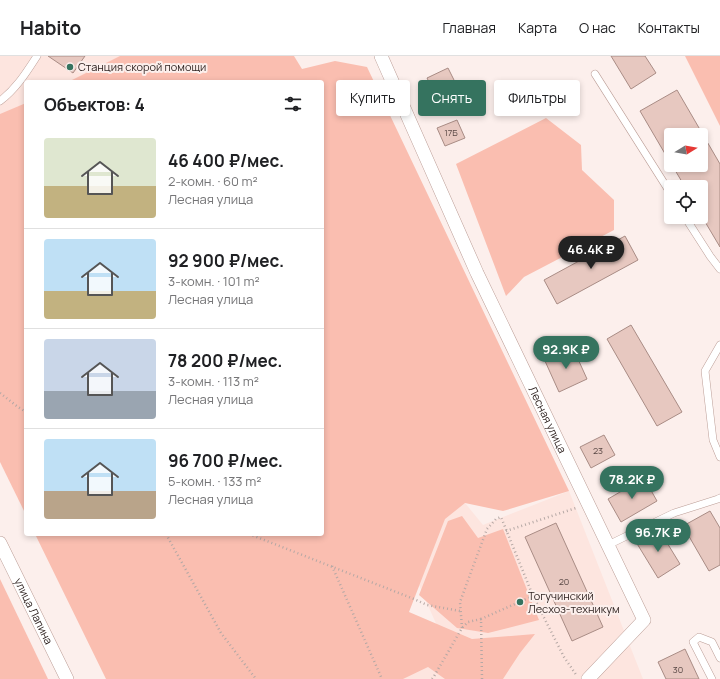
<!DOCTYPE html>
<html lang="ru">
<head>
<meta charset="utf-8">
<style>
  :root { --surface:#fff; --page:#f2f2f2; --text:#202124; --muted:#757577; --line:#e0e0e0; --accent:#35735f }
  body { margin:0; font-family:Manrope,sans-serif; background:var(--page); color:var(--text); height:100vh; display:flex; flex-direction:column; font-size:15px; white-space:nowrap }
  * { box-sizing:border-box; margin:0 }
  p { font-size:13px; color:var(--muted) }
  .icon { flex:none; width:22px; height:22px; fill:none; stroke:currentColor; stroke-width:2; stroke-linecap:round; stroke-linejoin:round }
  .map { position:relative; flex:1; overflow:hidden }
  .panel { position:absolute; left:24px; top:24px; width:300px; height:456px; display:flex; flex-direction:column; background:var(--surface); border-radius:4px; box-shadow:0 2px 6px #0003 }
  .panel>* { flex:none }
  .top-card { position:absolute; left:336px; top:24px; width:324px; height:36px; display:flex; gap:8px }
  .needle { width:26px; rotate:79deg }
  .buttons { position:absolute; left:664px; top:72px; display:grid; gap:8px }
  .buttons a { display:grid; place-items:center; width:44px; height:44px; border-radius:4px; background:var(--surface); box-shadow:0 2px 6px #0003; font-size:20px }
  .price { position:absolute; translate:-50% -34px; padding:0 9px; border-radius:14px; background:var(--accent); color:#fff; font-size:13px; line-height:26px; filter:drop-shadow(0 1px 2px #0008) }
  .price::after { content:''; position:absolute; left:50%; top:24px; width:12px; height:9px; margin-left:-6px; background:inherit; clip-path:polygon(0 0,100% 0,50% 100%) }
  .price.on { background:#222; color:#fff }
  ul { padding:0; list-style:none }
  li { display:flex; align-items:center; gap:12px; height:100px; padding:0 20px }
  li+li { border-top:1px solid var(--line) }
  li span { display:grid; place-items:center; flex:none; width:112px; height:80px; border-radius:4px; color:#555 }
  li>.icon { margin-inline-start:auto }
  span .icon { width:48px; height:48px; fill:#fffc; stroke-width:1 }
  li b { font-size:17px }
  h2 { display:flex; justify-content:space-between; align-items:center; height:48px; padding:0 20px; font-size:17px }
  .tag { padding:0 14px; border-radius:4px; background:var(--surface); box-shadow:0 2px 6px #0003; font-size:14px; line-height:36px }
  .tag.on { background:var(--accent); color:#fff }
  header { display:flex; align-items:center; gap:24px; box-sizing:border-box; height:56px; padding:0 20px; background:var(--surface); border-bottom:1px solid var(--line) }
  header strong { font-size:19px }
  nav { display:flex; gap:22px; margin-inline-start:auto; font-size:14px }
  .map>svg:first-child { display:block }
</style>
</head>
<body>
<header>
<strong>Habito</strong>
<nav><a>Главная</a><a>Карта</a><a>О нас</a><a>Контакты</a></nav>
</header>
<div class="map">
<svg width="720" height="623" viewBox="0 0 720 623">
  <rect width="100%" height="100%" fill="#fcefec"/>
  <!-- built -->
  <g fill="#fde5df">
    <polygon points="0,0 136,0 85,26 26,26 26,56 0,68"/>
    <polygon points="569,435 643,623 388,623 442,581 411,511 437,458 465,447 483,469"/>
  </g>
  <!-- green -->
  <g fill="#fabeb0">
    <polygon points="120,0 294,0 302,13 335,5 367,11 569,435 503,455 465,447 445,463 409,556 472,583 535,578 520,597 503,623 445,623 428,611 403,623 106,623 35,478 322,478 322,26 68,26"/>
    <polygon points="685,0 720,0 720,70"/>
    <polygon points="26,47 26,459 0,406 0,58"/>
    <polygon points="546,62 581,89 582,114 614,144 614,174 524,221 506,240 456,108"/>
    <polygon points="462,460 478,482 503,473 539,564 488,577 457,572 419,539 448,465"/>
    <polygon points="0,523 48,623 0,623"/>
  </g>
  <!-- building -->
  <g fill="#e7c8c0" stroke="#a98c85">
    <polygon points="48,0 85,0 73,17"/>
    <polygon points="611,0 645,0 656,17 631,33"/>
    <polygon points="448,12 460,36 439,47 427,22"/>
    <polygon points="677,34 720,108 720,191 701,159 701,131 685,131 672,109 701,109 701,79 671,79 671,108 640,55"/>
    <polygon points="457,64 465,82 445,90 437,72"/>
    <polygon points="625,180 638,204 557,248 544,224"/>
    <polygon points="631,269 682,356 657,370 607,283"/>
    <polygon points="573,292 587,323 559,336 545,305"/>
    <polygon points="604,379 615,399 591,412 580,391"/>
    <polygon points="644,422 657,445 621,466 608,443"/>
    <polygon points="710,455 720,472 720,509 709,515 683,470"/>
    <polygon points="556,467 603,571 572,585 525,481"/>
    <polygon points="658,472 680,508 658,522 636,486"/>
    <polygon points="685,593 699,623 666,623 658,606"/>
  </g>
  <g fill="none" stroke-linecap="round" stroke-linejoin="round">
    <defs>
      <g id="lane">
        <polyline points="595,18 671,138"/>
        <path d="M0,45c16,-12 26,-28 37,-45"/>
        <polyline points="685,161 710,200 720,213"/>
        <polyline points="720,289 705,315 713,384 720,401"/>
        <polyline points="608,489 674,457 718,443 720,442"/>
        <polyline points="712,623 693,586 699,581 712,586 720,602"/>
      </g>
      <g id="street">
        <path id="s1" d="M381,0l96,217 167,347 -56,59"/>
        <path id="s2" d="M0,487l67,136"/>
      </g>
    </defs>
    <!-- lane casing -->
    <use href="#lane" stroke="#bc9e97" stroke-width="8"/>
    <!-- street casing -->
    <use href="#street" stroke="#bc9e97" stroke-width="14"/>
    <!-- path -->
    <g stroke="#b5a8a5" stroke-width="2.5" stroke-dasharray="1 3" stroke-linecap="butt">
      <polyline points="0,337 18,351 26,356"/>
      <polyline points="506,475 576,452"/>
      <polyline points="166,478 221,577 256,623"/>
      <polyline points="249,478 414,543 427,549 460,555"/>
      <polyline points="332,510 382,623"/>
      <polyline points="533,540 564,601 577,620"/>
      <polyline points="462,572 460,546 487,473 496,463 501,461 533,540 481,563"/>
      <polyline points="432,623 433,622 462,572 468,566 481,563 482,623"/>
    </g>
    <!-- lane -->
    <use href="#lane" stroke="#fff" stroke-width="7"/>
    <!-- street -->
    <use href="#street" stroke="#fff" stroke-width="13"/>
  </g>
  <!-- markers -->
  <g fill="#35735f" stroke="#fcefec" stroke-width="1.5">
    <circle cx="70" cy="11" r="4"/>
    <circle cx="520" cy="546" r="4"/>
  </g>
  <g text-anchor="middle" stroke-width="4" stroke-linejoin="round" paint-order="stroke">
    <!-- number labels -->
    <g font-size="9" fill="#594845">
      <text x="451" y="80">17Б</text>
      <text x="598" y="398">23</text>
      <text x="564" y="529">20</text>
      <text x="678" y="617">30</text>
    </g>
    <!-- poi labels -->
    <g font-size="11" fill="#2a1e1c" stroke="#fcefec" text-anchor="start">
      <text x="78" y="15">Станция скорой помощи</text>
      <text x="528" y="544">Тогучинский<tspan x="528" dy="13">Лесхоз-техникум</tspan></text>
    </g>
    <!-- street labels -->
    <g font-size="11" fill="#2a1e1c" stroke="#fcefec">
      <text dy="4" stroke="none"><textPath href="#s1" startOffset="400">Лесная улица</textPath></text>
      <text dy="4" stroke="none"><textPath href="#s2" startOffset="76">улица Лапина</textPath></text>
    </g>
  </g>
</svg>
<div class="buttons">
<a><svg class="needle" viewBox="-14 -14 28 28"><path d="M0-13l5 13h-10z" fill="#e53935"/><path d="M0 13l5-13h-10z" fill="#757577"/></svg></a>
<a><svg class="icon" aria-label="locate" viewBox="0 0 24 24"><circle cx="12" cy="12" r="6"/><path d="M12 2v4M12 18v4M2 12h4M18 12h4"/></svg></a>
</div>
<b class="price on" style="left:591px;top:214px">46.4K ₽</b>
<b class="price" style="left:566px;top:314px">92.9K ₽</b>
<b class="price" style="left:632px;top:444px">78.2K ₽</b>
<b class="price" style="left:658px;top:497px">96.7K ₽</b>
<div class="top-card">
<a class="tag">Купить</a>
<a class="tag on">Снять</a>
<a class="tag">Фильтры</a>
</div>
<section class="panel">
<h2>Объектов: 4<svg class="icon" aria-label="filters" viewBox="0 0 24 24"><path d="M4 7h16M4 17h16"/><circle cx="9" cy="7" r="2"/><circle cx="15" cy="17" r="2"/></svg></h2>
<ul>
<li><span style="background:linear-gradient(#dfe7d0 60%,#c2b280 0)"><svg class="icon" aria-label="home" viewBox="0 0 24 24"><path d="M3 11l9-7 9 7M6 9v11h12V9"/></svg></span><div><b>46 400 ₽/мес.</b><p>2-комн. · 60 m²</p><p>Лесная улица</p></div></li>
<li><span style="background:linear-gradient(#bfe0f5 65%,#c2b280 0)"><svg class="icon" aria-label="home" viewBox="0 0 24 24"><path d="M3 11l9-7 9 7M6 9v11h12V9"/></svg></span><div><b>92 900 ₽/мес.</b><p>3-комн. · 101 m²</p><p>Лесная улица</p></div></li>
<li><span style="background:linear-gradient(#c9d6e8 65%,#9aa5b1 0)"><svg class="icon" aria-label="home" viewBox="0 0 24 24"><path d="M3 11l9-7 9 7M6 9v11h12V9"/></svg></span><div><b>78 200 ₽/мес.</b><p>3-комн. · 113 m²</p><p>Лесная улица</p></div></li>
<li><span style="background:linear-gradient(#bfe0f5 65%,#b9a48a 0)"><svg class="icon" aria-label="home" viewBox="0 0 24 24"><path d="M3 11l9-7 9 7M6 9v11h12V9"/></svg></span><div><b>96 700 ₽/мес.</b><p>5-комн. · 133 m²</p><p>Лесная улица</p></div></li>
</ul>
</section>
</div>
</body>
</html>
